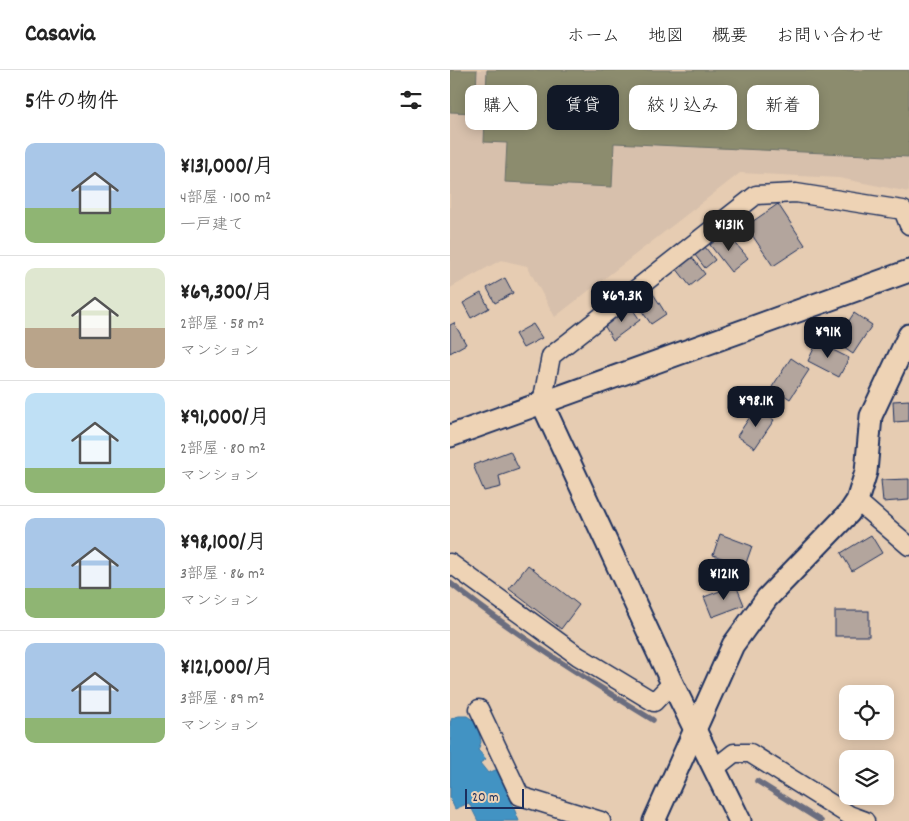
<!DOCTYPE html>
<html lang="ja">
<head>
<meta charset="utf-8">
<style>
  :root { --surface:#fff; --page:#f6f6f6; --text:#222; --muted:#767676; --line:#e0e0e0; --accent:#111827 }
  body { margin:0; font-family:Dekko,"Klee One",sans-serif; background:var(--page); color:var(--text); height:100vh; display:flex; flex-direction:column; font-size:19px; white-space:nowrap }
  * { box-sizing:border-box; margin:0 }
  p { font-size:16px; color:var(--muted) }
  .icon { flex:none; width:28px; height:28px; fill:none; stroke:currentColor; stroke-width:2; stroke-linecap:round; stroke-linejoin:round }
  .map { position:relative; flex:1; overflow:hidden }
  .drawer { display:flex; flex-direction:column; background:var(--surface); width:450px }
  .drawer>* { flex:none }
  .guide { position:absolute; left:15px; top:15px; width:369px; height:45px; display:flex; gap:10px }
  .tools { position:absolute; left:389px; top:615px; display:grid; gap:10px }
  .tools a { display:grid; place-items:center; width:55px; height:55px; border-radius:10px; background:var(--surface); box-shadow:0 2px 12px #0003; font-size:25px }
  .scale { position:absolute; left:15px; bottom:12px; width:59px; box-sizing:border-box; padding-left:5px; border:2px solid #1b2f5e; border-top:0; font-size:14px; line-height:18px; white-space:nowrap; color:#1b2f5e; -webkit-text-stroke:4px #eed3b5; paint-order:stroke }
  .price { position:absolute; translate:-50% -42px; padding:0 11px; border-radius:10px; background:var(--accent); color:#fff; font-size:16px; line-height:32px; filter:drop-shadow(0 1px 2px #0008) }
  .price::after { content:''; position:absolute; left:50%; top:30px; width:15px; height:11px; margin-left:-8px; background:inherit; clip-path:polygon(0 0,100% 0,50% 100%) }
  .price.active { background:#222; color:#fff }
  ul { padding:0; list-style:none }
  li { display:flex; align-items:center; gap:15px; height:125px; padding:0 25px }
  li+li { border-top:1px solid var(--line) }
  li span { display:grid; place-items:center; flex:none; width:140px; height:100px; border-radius:10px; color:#555 }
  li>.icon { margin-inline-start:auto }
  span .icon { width:60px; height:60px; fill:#fffc; stroke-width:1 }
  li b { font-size:21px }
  h2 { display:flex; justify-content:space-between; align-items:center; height:60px; padding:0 25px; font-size:21px }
  .chip { padding:0 18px; border-radius:10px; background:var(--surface); box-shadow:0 2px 12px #0003; font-size:18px; line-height:45px }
  .chip.active { background:var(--accent); color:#fff }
  header { display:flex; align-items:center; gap:30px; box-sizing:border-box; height:70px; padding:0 25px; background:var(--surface); border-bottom:1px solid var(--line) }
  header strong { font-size:24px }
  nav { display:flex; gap:28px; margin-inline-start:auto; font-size:18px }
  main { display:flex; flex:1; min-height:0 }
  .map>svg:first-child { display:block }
</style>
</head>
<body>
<header>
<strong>Casavia</strong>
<nav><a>ホーム</a><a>地図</a><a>概要</a><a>お問い合わせ</a></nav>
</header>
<main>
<section class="drawer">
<h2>5件の物件<svg class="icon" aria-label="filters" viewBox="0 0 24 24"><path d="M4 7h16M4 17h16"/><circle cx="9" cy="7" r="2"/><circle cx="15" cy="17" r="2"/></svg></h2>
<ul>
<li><span style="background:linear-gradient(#a9c7e8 65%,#8fb573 0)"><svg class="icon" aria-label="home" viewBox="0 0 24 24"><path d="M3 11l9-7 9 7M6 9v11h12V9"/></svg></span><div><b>¥131,000/月</b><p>4部屋 · 100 m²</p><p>一戸建て</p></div></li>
<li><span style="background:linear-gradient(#dfe7d0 60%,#b9a48a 0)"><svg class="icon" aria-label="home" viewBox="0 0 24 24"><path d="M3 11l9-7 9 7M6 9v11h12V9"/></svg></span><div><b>¥69,300/月</b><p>2部屋 · 58 m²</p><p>マンション</p></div></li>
<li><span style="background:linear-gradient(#bfe0f5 75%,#8fb573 0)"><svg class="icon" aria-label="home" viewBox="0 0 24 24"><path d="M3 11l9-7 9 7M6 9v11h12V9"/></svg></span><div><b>¥91,000/月</b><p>2部屋 · 80 m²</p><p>マンション</p></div></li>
<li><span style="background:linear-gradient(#a9c7e8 70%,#8fb573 0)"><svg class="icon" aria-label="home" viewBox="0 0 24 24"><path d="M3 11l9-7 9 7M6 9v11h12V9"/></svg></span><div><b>¥98,100/月</b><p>3部屋 · 86 m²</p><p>マンション</p></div></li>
<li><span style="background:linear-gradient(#a9c7e8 75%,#8fb573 0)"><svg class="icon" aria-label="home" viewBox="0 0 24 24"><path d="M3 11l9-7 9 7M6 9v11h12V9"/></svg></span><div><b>¥121,000/月</b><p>3部屋 · 89 m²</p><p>マンション</p></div></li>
</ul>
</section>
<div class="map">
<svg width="459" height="751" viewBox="0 0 459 751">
  <rect width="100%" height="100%" fill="#e6ccb2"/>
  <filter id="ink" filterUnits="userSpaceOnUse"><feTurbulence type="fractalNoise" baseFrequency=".02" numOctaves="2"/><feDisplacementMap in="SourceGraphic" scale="10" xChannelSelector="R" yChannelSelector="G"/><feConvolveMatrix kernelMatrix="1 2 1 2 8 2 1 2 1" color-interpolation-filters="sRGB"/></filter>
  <g filter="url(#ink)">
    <!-- built -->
    <polygon fill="#d7c0ac" points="0,0 459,0 459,122 389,108 290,103 105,247 77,196 51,190 0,218"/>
    <!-- schools -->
    <polygon fill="#4393c3" stroke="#3775a5" points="9,646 17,646 27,653 31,672 28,680 36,689 30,693 38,703 48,699 69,751 28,751 19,733 5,739 0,728 0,653 2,648"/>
    <!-- industry -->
    <g fill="#8c8c6e" stroke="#6a7069">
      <polygon points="0,0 27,0 25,43 0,42"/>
      <polygon points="37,0 459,0 459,87 164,73 162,117 55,112 57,73 34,72"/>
    </g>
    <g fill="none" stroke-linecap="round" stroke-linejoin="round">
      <!-- stream -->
      <g stroke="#6b6d7f" stroke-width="5.5">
        <path d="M0,513c64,51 133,94 203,137"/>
        <polyline points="307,711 371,751"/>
      </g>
    </g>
    <!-- building -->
    <g fill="#b3a59d" stroke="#1b2f5e">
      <polygon points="328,134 355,175 323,196 296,156"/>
      <polygon points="276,162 298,188 281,202 260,175"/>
      <polygon points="255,177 265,190 255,198 245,185"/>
      <polygon points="241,186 255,204 240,216 226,198"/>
      <polygon points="55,208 63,223 45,233 37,218"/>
      <polygon points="202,222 216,244 201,254 186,233"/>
      <polygon points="31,223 39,238 21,248 13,233"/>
      <polygon points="181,237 190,250 163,270 154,255"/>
      <polygon points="404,243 422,255 403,284 385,272"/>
      <polygon points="4,253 16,274 0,283 0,255"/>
      <polygon points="83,254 92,268 73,278 65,264"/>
      <polygon points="367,272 399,288 389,307 358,291"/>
      <polygon points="341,288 359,300 340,329 322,317"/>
      <polygon points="459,330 459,351 444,352 443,331"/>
      <polygon points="306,338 324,350 305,378 287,366"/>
      <polygon points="60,381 69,399 49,406 51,417 34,421 23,395"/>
      <polygon points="459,409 459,430 433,432 431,410"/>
      <polygon points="270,464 302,476 295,496 263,485"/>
      <polygon points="421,465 432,483 402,501 391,483"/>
      <polygon points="78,495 129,535 111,559 59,519"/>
      <polygon points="286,515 294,535 262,547 254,527"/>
      <rect x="385" y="541" width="34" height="25"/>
    </g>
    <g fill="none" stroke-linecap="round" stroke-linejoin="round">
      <defs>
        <g id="minor">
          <polyline points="92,333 101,286 306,125 346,123 453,140 459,155"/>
          <polyline points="407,431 459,476"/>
          <polyline points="0,493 128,586 204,632 222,613"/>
          <polyline points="29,639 70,726 151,751"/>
          <polyline points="265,698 284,683 300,683 399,745 415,751"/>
        </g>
        <g id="tertiary">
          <polyline points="92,333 222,613 290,751"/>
          <polyline points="0,366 459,201"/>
          <polyline points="204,751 283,575 317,528 399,443 407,431 416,402 421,346 459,265"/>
        </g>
      </defs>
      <!-- minor casing -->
      <use href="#minor" stroke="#1b2f5e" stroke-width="21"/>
      <!-- tertiary casing -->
      <use href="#tertiary" stroke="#1b2f5e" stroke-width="25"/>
      <!-- minor -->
      <use href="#minor" stroke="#eed3b5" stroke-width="18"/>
      <!-- tertiary -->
      <use href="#tertiary" stroke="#eed3b5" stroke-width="21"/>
    </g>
  </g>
</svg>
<div class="tools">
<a><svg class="icon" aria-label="locate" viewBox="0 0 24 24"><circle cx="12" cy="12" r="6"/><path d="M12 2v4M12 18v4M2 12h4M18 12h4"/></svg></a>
<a><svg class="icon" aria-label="layers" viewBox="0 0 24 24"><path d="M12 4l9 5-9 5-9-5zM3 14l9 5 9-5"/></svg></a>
</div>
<div class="scale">20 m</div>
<b class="price active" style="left:279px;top:182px">¥131K</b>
<b class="price" style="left:172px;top:253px">¥69.3K</b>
<b class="price" style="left:378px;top:289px">¥91K</b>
<b class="price" style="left:306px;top:358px">¥98.1K</b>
<b class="price" style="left:274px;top:531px">¥121K</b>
<div class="guide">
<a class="chip">購入</a>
<a class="chip active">賃貸</a>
<a class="chip">絞り込み</a>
<a class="chip">新着</a>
</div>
</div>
</main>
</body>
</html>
